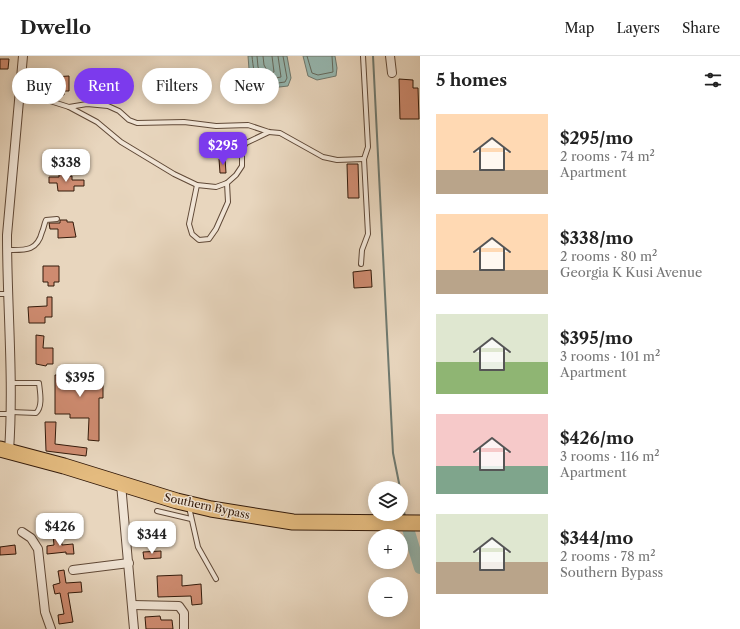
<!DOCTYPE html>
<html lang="en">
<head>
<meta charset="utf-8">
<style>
  :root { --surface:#fff; --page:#f6f6f6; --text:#222; --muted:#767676; --line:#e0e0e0; --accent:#7c3aed }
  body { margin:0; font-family:"Libre Caslon Text",serif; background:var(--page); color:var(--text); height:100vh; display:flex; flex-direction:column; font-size:15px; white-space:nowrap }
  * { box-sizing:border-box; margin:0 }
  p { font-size:13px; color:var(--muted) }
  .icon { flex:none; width:22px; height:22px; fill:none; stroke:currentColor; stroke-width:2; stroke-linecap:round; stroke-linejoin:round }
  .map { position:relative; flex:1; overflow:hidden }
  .panel { display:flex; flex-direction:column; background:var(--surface); width:320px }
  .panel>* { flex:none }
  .top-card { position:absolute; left:12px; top:12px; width:348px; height:36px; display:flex; gap:8px }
  .controls { position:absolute; left:368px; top:425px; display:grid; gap:8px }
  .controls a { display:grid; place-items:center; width:40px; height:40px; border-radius:50%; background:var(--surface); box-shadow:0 2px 10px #0003; font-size:20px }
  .price { position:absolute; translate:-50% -34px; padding:0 9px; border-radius:8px; background:#fff; color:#222; font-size:13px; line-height:26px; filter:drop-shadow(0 1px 2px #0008) }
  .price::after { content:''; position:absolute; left:50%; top:24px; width:12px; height:9px; margin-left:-6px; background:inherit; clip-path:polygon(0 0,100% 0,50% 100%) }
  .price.selected { background:var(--accent); color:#fff }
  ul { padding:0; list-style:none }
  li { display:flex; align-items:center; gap:12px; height:100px; padding:0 16px }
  li span { display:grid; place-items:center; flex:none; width:112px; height:80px; border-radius:0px; color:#555 }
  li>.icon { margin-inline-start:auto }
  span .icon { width:48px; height:48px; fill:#fffc; stroke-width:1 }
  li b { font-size:17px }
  h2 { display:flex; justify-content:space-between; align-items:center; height:48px; padding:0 16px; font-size:17px }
  .chip { padding:0 14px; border-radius:18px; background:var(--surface); box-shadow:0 2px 10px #0003; font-size:14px; line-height:36px }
  .chip.selected { background:var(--accent); color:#fff }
  header { display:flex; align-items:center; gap:24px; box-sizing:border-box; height:56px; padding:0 20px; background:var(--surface); border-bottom:1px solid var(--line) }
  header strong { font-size:19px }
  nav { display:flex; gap:22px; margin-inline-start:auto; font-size:14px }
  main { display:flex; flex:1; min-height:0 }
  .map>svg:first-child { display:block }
</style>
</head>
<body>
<header>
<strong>Dwello</strong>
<nav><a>Map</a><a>Layers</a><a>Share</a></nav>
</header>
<main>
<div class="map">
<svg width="420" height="573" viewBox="0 0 420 573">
  <rect width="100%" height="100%" fill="#e8d6be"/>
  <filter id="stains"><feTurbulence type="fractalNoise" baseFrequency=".005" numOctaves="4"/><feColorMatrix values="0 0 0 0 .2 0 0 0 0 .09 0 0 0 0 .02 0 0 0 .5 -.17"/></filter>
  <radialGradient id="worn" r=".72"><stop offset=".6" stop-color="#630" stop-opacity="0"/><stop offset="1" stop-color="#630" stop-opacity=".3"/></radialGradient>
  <!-- water -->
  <g fill="#97b9b2" stroke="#6f796f">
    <polygon points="248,0 287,0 291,22 288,30 262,33 256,30 249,13"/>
    <polygon points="303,0 335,0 337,12 336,20 317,24 308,20"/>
  </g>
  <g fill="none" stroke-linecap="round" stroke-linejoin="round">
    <!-- shore -->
    <g stroke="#656a5e" stroke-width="1">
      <path d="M252,0c1,9 2,25 11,29l22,-3 2,-4 -4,-22"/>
      <polyline points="257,0 258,11 265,24 281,21 278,0"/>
      <polyline points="263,0 264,9 269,18 274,16 272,0"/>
      <polyline points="307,0 312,17 318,19 333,16 332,0"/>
    </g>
    <!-- stream -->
    <g stroke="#6f796f" stroke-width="2">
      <polyline points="373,0 393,397 400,432"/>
      <polyline points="401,439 405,461"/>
    </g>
    <!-- river -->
    <polyline stroke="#97b9b2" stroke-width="12" points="406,466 420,512"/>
  </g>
  <!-- building -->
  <g fill="#ce8b70" stroke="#331a0a">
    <polygon points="0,3 9,3 8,13 0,13"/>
    <polygon points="69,20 69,35 64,35 64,39 58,39 58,36 53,36 53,21"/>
    <polygon points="399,23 413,24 413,32 418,32 419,63 400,63"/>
    <polygon points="225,102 226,117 220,117 219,103"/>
    <polygon points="347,108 358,108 359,142 348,142"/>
    <polygon points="59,118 66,118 66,121 72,120 72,124 84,124 84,130 74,130 74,135 58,135 57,127 49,127 49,121 59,121"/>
    <polygon points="60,164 67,164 67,166 73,166 76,181 58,182 58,173 50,173 49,167 60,167"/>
    <polygon points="43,210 59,210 59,226 54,226 54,230 48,230 48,226 43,226"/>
    <polygon points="371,214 372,231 354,232 353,216"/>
    <polygon points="47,241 52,241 52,261 45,261 45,267 29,267 28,251 47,250"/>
    <polygon points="36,279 44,280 43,292 53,292 53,308 47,308 46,310 36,308"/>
    <polygon points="70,313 84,313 84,317 103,317 103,342 99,342 99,385 88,384 89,362 70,362 70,358 55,358 55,319 70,319"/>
    <polygon points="45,366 56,366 55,388 87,392 86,400 46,395"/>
    <polygon points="61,478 62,489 73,488 74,498 66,498 66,496 47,498 47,490 54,489 53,479"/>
    <polygon points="15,489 16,498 0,499 0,491"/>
    <polygon points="161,495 161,502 144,503 143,496"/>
    <polygon points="64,514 66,527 81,526 82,536 68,537 73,566 59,568 58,559 64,558 60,537 55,538 53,529 60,527 58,515"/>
    <polygon points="182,519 182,530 201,528 202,548 192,549 191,540 158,541 157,520"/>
    <polygon points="160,560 161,564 172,564 173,573 146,573 145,561"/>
  </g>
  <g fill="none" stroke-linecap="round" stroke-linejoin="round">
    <defs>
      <g id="lane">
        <polyline points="20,39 50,45 69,51 97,66 121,86 174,118 197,129 216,131 227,127 236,119 242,110 242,93 246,87 269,76"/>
        <polyline points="69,51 87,48 108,50 119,55 129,64 137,67 184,66 216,70 248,69 269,76 280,77 323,101 337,104 364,103"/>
        <polyline points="197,129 189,168 192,178 199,184 209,183 216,173 228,146 227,127"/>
        <path d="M7,194c17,0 30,2 35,-18 2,-4 2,-8 4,-12l11,-1"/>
        <polyline points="361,208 362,194 368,178 364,103 368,91 363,0"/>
        <polyline points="0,238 8,238"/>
        <path d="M11,327h28c1,9 4,24 -3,30l-25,-1"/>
        <polyline points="0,358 11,358"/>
        <polyline points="189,451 198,491 216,523"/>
        <polyline points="157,455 191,463"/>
      </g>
      <g id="street">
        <polyline points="390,0 392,17"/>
        <path d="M9,395c5,-72 -2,-144 -2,-216l16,-179"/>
        <polyline points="121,428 134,573"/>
        <polyline points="22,476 31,482 38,493 45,556 51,573"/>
        <polyline points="73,514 129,507"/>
        <polyline points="133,549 179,550 184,557 184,573"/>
      </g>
      <polyline id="highway" points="0,393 64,410 177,445 211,453 293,466 420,467"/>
    </defs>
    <!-- lane casing -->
    <use href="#lane" stroke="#604937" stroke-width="6"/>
    <!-- street casing -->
    <use href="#street" stroke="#604937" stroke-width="10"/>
    <!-- highway casing -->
    <use href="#highway" stroke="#331a0a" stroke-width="17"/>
    <!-- lane -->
    <use href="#lane" stroke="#f0e4d5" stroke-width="4"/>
    <!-- street -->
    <use href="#street" stroke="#f0e4d5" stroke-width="8"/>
    <!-- highway -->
    <use href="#highway" stroke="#e4bb7f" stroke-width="15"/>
  </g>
  <g text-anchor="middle" stroke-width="3" stroke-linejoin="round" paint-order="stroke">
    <!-- street labels -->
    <g font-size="11" fill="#331a0a" stroke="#f0e4d5">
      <text transform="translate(207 450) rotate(12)" y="4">Southern Bypass</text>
    </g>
  </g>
  <rect width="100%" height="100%" filter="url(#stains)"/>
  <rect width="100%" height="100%" fill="url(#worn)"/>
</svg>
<div class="controls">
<a><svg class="icon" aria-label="layers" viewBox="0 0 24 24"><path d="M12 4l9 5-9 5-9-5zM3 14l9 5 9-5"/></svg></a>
<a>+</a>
<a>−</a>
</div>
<b class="price selected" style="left:223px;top:110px">$295</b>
<b class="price" style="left:66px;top:127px">$338</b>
<b class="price" style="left:80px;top:342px">$395</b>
<b class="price" style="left:60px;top:491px">$426</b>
<b class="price" style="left:152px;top:499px">$344</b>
<div class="top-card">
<a class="chip">Buy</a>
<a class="chip selected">Rent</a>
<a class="chip">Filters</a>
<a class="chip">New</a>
</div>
</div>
<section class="panel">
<h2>5 homes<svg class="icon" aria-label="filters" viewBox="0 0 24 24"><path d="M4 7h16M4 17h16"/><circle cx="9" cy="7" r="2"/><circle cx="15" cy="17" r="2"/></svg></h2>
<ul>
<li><span style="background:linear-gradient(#ffd9b3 70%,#b9a48a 0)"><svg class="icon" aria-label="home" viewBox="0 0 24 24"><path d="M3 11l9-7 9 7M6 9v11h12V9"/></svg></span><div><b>$295/mo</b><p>2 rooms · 74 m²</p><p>Apartment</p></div></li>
<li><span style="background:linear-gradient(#ffd9b3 70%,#b9a48a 0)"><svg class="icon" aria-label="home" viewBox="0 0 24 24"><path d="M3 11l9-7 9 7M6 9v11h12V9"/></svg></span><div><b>$338/mo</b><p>2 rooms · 80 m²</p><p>Georgia K Kusi Avenue</p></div></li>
<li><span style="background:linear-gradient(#dfe7d0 60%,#8fb573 0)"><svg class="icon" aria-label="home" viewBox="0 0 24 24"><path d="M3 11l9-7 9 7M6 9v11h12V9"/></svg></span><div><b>$395/mo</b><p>3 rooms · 101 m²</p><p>Apartment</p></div></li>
<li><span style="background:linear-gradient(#f6c9c9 65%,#7fa58c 0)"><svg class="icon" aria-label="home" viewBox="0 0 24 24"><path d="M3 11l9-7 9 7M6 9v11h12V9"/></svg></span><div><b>$426/mo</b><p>3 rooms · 116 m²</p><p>Apartment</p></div></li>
<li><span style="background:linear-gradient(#dfe7d0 60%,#b9a48a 0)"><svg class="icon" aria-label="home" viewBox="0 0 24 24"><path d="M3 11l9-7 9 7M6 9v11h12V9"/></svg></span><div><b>$344/mo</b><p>2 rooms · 78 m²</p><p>Southern Bypass</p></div></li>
</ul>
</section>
</main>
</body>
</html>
